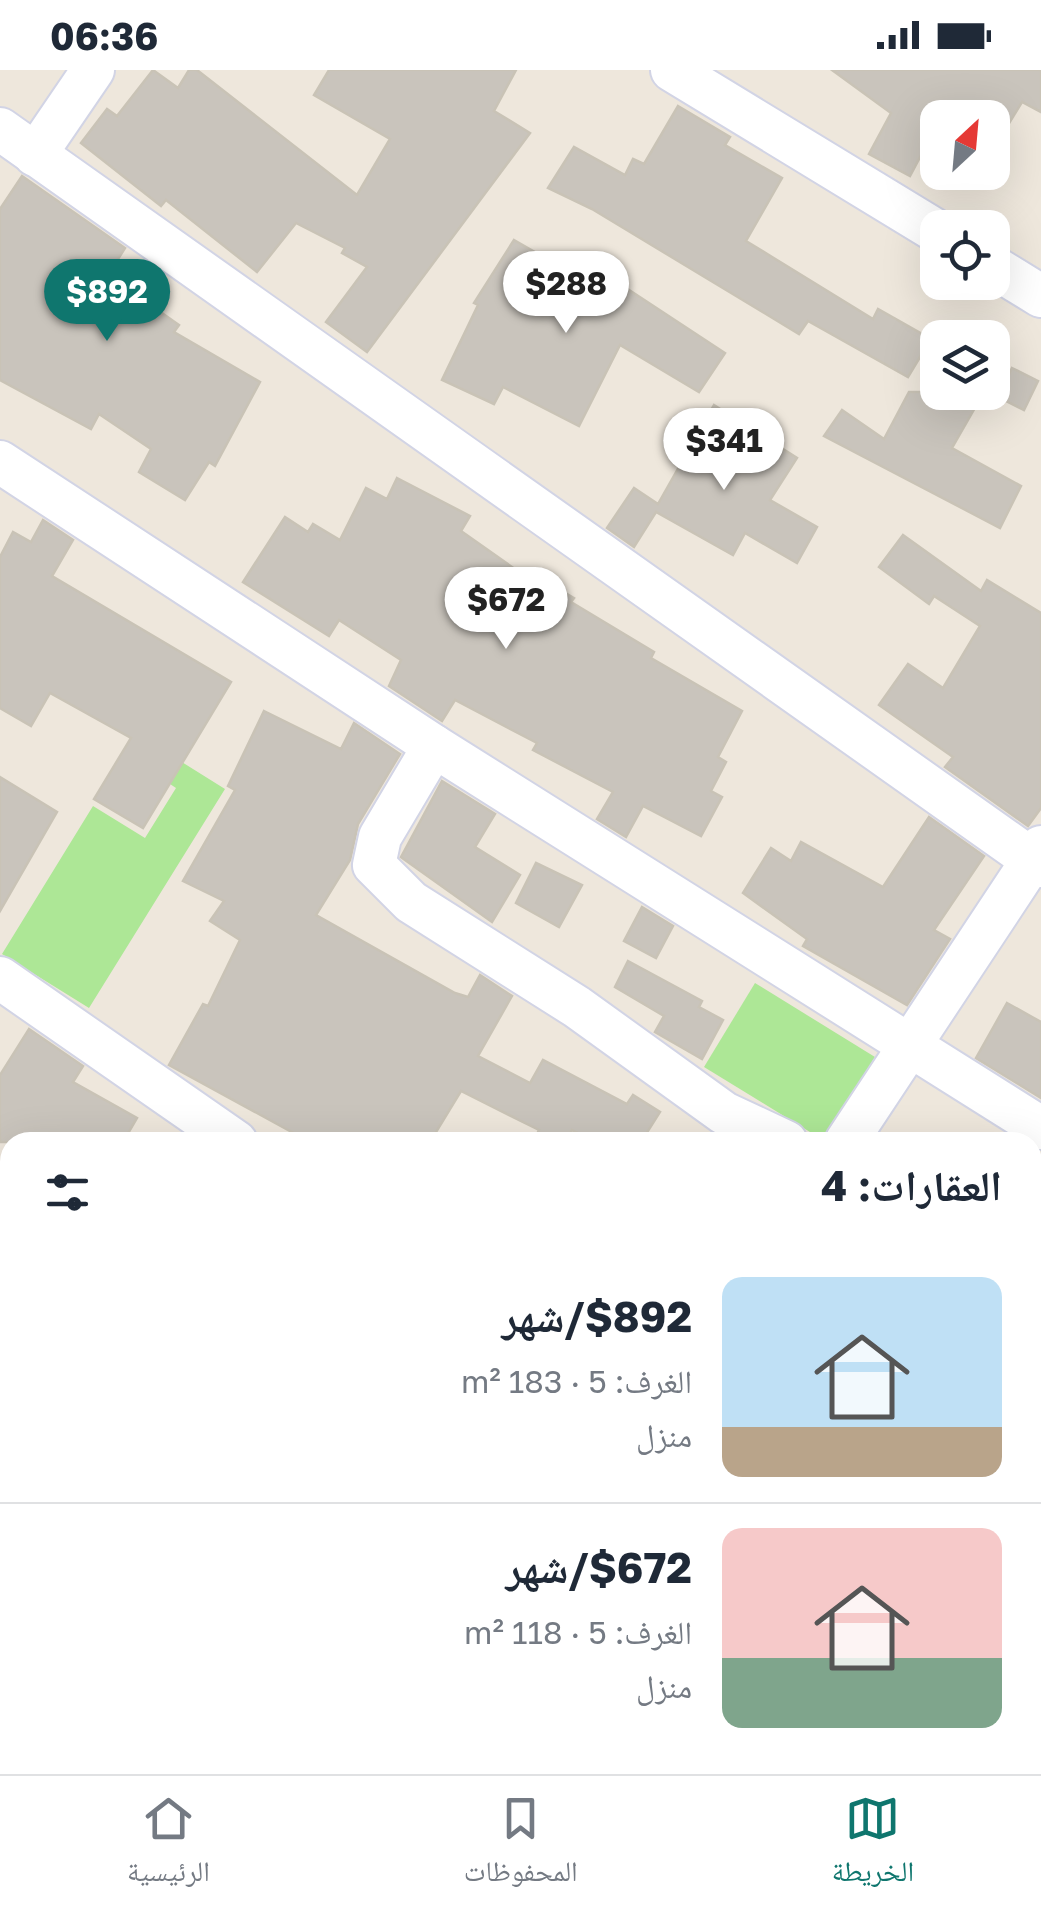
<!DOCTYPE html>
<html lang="ar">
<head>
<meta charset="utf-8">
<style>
  :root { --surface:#fff; --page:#f2f2f3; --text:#1f2937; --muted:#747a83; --line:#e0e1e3; --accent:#0f766e }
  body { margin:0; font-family:"Golos Text","Noto Naskh Arabic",sans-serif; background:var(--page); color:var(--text); direction:rtl; height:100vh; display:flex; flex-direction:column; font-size:38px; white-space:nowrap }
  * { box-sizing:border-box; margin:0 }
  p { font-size:32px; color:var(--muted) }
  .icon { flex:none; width:55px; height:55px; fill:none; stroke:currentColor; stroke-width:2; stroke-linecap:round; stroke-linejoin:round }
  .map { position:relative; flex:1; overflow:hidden; direction:ltr }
  .panel { position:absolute; left:0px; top:1062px; width:1042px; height:642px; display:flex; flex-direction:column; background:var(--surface); border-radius:30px 30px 0 0; box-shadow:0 10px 40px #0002; direction:rtl }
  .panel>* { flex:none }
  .needle { width:65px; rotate:26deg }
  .tools { position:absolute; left:920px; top:30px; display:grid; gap:20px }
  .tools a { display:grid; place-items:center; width:90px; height:90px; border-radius:20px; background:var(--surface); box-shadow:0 10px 40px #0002; font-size:50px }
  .price { position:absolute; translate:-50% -85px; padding:0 22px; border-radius:35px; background:#fff; color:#222; font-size:32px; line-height:65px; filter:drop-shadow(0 2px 5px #0008) }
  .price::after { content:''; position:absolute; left:50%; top:60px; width:30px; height:22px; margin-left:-15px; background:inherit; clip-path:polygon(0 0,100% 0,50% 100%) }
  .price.active { background:var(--accent); color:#fff }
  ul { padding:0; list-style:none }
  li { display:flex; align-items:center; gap:30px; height:250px; padding:0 40px }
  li+li { border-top:2px solid var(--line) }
  li span { display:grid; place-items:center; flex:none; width:280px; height:200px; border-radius:20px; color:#555 }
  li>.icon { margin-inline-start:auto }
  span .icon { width:120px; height:120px; fill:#fffc; stroke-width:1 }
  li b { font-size:42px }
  h2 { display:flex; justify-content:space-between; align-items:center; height:120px; padding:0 40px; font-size:42px }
  .status { display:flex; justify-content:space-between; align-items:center; height:70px; padding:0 50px; background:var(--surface); direction:ltr }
  .status svg { height:28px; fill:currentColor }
  .tab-bar { display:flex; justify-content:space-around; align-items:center; height:140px; border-top:2px solid var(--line); background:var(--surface); font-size:28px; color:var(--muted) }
  .tab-bar a { display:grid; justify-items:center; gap:5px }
  .tab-bar .active { color:var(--accent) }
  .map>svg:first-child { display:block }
</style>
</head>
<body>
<div class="status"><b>06:36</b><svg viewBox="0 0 49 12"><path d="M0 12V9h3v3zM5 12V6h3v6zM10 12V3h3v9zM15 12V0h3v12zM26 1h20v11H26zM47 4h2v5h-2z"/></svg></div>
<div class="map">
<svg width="1041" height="1704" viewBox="0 0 1041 1704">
  <rect width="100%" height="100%" fill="#eee7dc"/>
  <!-- green -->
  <g fill="#ade796">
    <polygon points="177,689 225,719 89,938 2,884 93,736 145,768 176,718 164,710"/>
    <polygon points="755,913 875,987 823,1070 704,997"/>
  </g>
  <!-- building -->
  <g fill="#c9c4bc" stroke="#c9c3b6" stroke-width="2.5">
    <polygon points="153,0 178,18 189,0 197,0 357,125 390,69 314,25 329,0 516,0 494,41 530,63 367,282 326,252 367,197 342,183 345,178 296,153 257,202 166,130 161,136 81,73 107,39 117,46"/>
    <polygon points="832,0 1041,0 1041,42 1022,32 992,81 992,48 938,48 938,80 927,74 910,106 869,84 891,43"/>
    <polygon points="678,36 730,67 725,75 782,108 746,171 873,249 878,239 931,269 908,307 808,251 799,264 592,139 548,118 574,77 625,105 633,89 644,94"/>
    <polygon points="22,106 125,178 108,205 179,255 174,262 260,312 215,396 209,392 185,430 139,402 151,379 99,344 91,359 0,310 0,139"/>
    <polygon points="514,170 573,204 582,189 725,283 699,322 620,275 579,356 503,317 494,334 442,310 478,235 474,233"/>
    <polygon points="1012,298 1038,311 1024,340 998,327"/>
    <polygon points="909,322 984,322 952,378 1021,416 1000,458 824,366 842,340 884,369"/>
    <polygon points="714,335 797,388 770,430 817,457 797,493 745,463 733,485 656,442 634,477 607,458 634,418 658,434"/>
    <polygon points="397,408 470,446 461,461 529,509 533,504 574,528 571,532 654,582 651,588 742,641 718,687 726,692 711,721 722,727 701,766 643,736 626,767 597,749 613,722 533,680 537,673 455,630 442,651 389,616 401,590 339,550 329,566 243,512 285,447 308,462 313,454 340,470 366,418 387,429"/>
    <polygon points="43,450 73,470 52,506 231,612 143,758 94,729 131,668 50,623 31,656 0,638 0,487 13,462 31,472"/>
    <polygon points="903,465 981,521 987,510 1041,543 1041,738 1028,756 945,697 953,687 879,635 908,594 943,618 980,556 934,526 929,534 879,497"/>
    <polygon points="264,641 341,679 354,653 400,684 358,754 350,790 316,845 455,923 468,927 480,905 512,926 478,986 530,1013 543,990 627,1034 633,1025 660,1042 641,1072 593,1072 572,1060 565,1072 533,1072 539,1060 461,1021 430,1072 310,1072 169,995 203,934 208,936 240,870 210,851 224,831 183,811 235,720 228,716"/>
    <polygon points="0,707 57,742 0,841"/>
    <polygon points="442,711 495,744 475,777 520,805 492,852 401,787"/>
    <polygon points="929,747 984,786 934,860 950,869 907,935 803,876 807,869 743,823 771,778 791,791 801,772 883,817"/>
    <polygon points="536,793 582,815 559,857 516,833"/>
    <polygon points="642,837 673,856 656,888 624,871"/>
    <polygon points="628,891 702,931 699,937 723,950 702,989 655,962 664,946 615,917"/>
    <polygon points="1007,933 1041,952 1041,1028 976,988"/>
    <polygon points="29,959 83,996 73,1012 137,1048 123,1072 0,1072 0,1005"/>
  </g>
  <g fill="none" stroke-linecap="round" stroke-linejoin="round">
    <defs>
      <g id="minor">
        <polyline points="672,0 938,162"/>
        <polyline points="0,59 1041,796"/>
        <polyline points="35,85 93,0"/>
        <polyline points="992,196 1041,226"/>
        <polyline points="0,392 434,676 1041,1058"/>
        <polyline points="434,676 380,767 374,795 411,832 577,937 724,1043 786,1072"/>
        <polyline points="0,908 236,1072"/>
        <polyline points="846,1072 1041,777"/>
        <polyline points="0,1203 10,1209"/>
        <polyline points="1032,1226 1041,1232"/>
        <polyline points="1032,1489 1041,1494"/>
        <polyline points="0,1517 10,1523"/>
        <polyline points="0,1613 10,1594"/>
        <polyline points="288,1695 303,1704"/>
        <polyline points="809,1695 824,1704"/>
        <polyline points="447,1704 454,1695"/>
      </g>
    </defs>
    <!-- minor casing -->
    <use href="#minor" stroke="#d2d4e5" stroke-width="46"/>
    <!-- minor -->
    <use href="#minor" stroke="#fff" stroke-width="42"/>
  </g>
</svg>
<div class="tools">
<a><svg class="needle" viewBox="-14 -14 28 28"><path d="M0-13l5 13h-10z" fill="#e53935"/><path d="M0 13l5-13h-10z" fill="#747a83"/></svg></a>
<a><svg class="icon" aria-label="locate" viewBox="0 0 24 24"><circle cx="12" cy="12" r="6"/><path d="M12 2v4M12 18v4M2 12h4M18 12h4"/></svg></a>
<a><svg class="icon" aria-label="layers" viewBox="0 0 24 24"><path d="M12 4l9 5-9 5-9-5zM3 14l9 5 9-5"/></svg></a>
</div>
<b class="price" style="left:566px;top:266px">$288</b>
<b class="price active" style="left:107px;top:274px">$892</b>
<b class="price" style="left:724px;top:423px">$341</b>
<b class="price" style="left:506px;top:582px">$672</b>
<section class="panel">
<h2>العقارات: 4<svg class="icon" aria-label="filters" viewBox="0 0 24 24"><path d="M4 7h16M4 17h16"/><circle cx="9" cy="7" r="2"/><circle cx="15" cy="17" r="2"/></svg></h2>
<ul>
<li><span style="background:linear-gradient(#bfe0f5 75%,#b9a48a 0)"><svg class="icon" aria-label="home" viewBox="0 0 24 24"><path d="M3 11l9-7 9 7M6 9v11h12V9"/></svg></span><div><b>$892/شهر</b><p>الغرف: 5 · 183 m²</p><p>منزل</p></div></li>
<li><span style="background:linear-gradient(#f6c9c9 65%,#7fa58c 0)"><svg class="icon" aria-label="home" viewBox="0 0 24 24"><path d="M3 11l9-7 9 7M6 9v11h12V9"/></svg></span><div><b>$672/شهر</b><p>الغرف: 5 · 118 m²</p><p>منزل</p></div></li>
</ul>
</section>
</div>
<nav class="tab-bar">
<a class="active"><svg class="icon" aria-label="map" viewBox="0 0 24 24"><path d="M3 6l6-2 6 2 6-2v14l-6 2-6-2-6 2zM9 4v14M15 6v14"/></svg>الخريطة</a>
<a><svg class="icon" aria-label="saved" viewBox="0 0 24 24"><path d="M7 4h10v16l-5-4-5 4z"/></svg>المحفوظات</a>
<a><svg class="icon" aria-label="home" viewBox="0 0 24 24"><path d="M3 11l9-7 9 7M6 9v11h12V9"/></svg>الرئيسية</a>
</nav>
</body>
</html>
